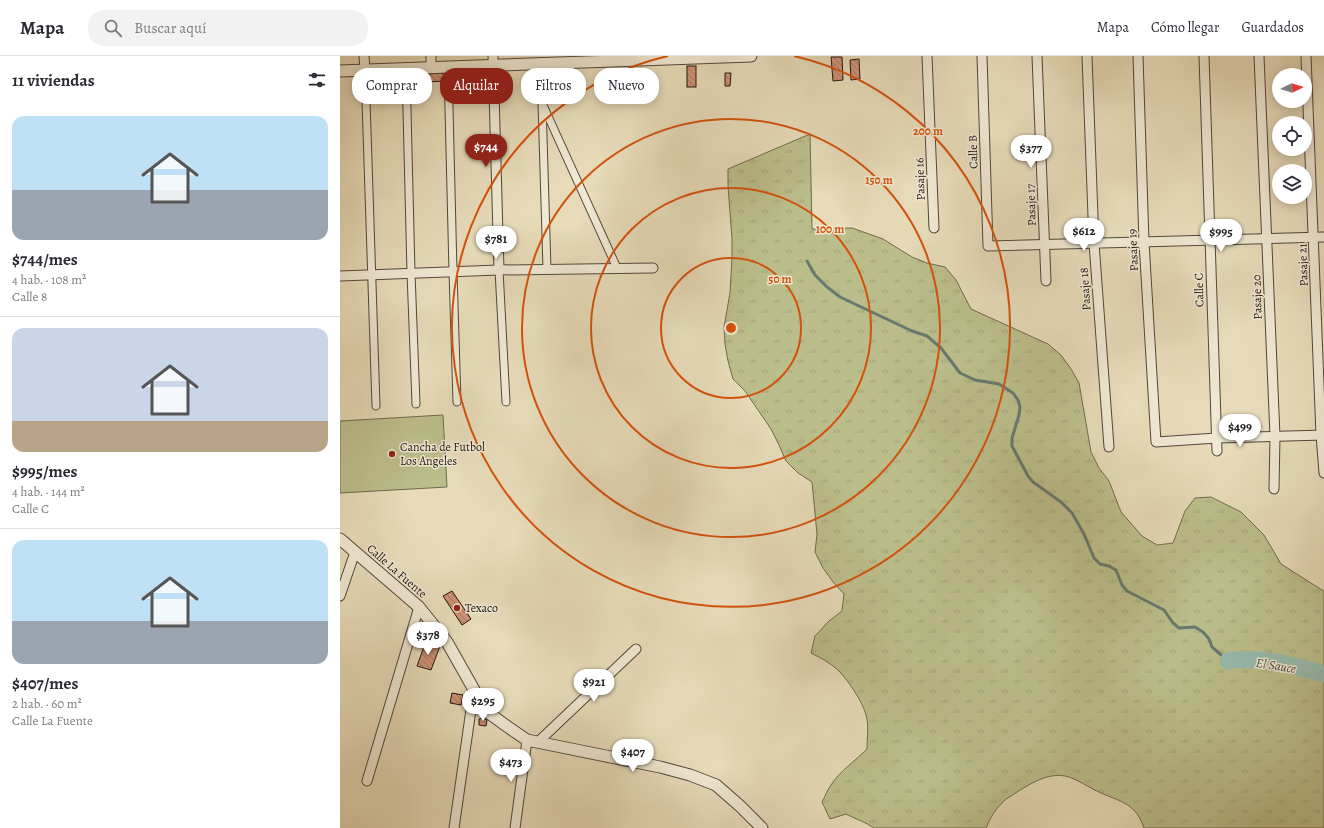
<!DOCTYPE html>
<html lang="es">
<head>
<meta charset="utf-8">
<style>
  :root { --surface:#fff; --page:#f2f2f3; --text:#2b2b33; --muted:#7c7c81; --line:#e1e1e2; --accent:#8f2418 }
  body { margin:0; font-family:Alegreya,serif; background:var(--page); color:var(--text); height:100vh; display:flex; flex-direction:column; font-size:15px; white-space:nowrap }
  * { box-sizing:border-box; margin:0 }
  p { font-size:13px; color:var(--muted) }
  .icon { flex:none; width:22px; height:22px; fill:none; stroke:currentColor; stroke-width:2; stroke-linecap:round; stroke-linejoin:round }
  .map { position:relative; flex:1; overflow:hidden }
  .panel { display:flex; flex-direction:column; background:var(--surface); width:340px }
  .panel>* { flex:none }
  .hud { position:absolute; left:12px; top:12px; width:380px; height:36px; display:flex; gap:8px }
  .needle { width:26px; rotate:85deg }
  .buttons { position:absolute; left:932px; top:12px; display:grid; gap:8px }
  .buttons a { display:grid; place-items:center; width:40px; height:40px; border-radius:50%; background:var(--surface); box-shadow:0 2px 10px #0003; font-size:20px }
  .price { position:absolute; translate:-50% -34px; padding:0 9px; border-radius:14px; background:#fff; color:#222; font-size:13px; line-height:26px; filter:drop-shadow(0 1px 2px #0008) }
  .price::after { content:''; position:absolute; left:50%; top:24px; width:12px; height:9px; margin-left:-6px; background:inherit; clip-path:polygon(0 0,100% 0,50% 100%) }
  .price.selected { background:var(--accent); color:#fff }
  ul { padding:0; list-style:none }
  li { display:grid; align-content:center; gap:8px; height:212px; padding:0 12px }
  li+li { border-top:1px solid var(--line) }
  li span { display:grid; place-items:center; height:124px; border-radius:12px; color:#555 }
  li>.icon { margin-inline-start:auto }
  span .icon { width:72px; height:72px; fill:#fffc; stroke-width:1 }
  li b { font-size:17px }
  h2 { display:flex; justify-content:space-between; align-items:center; height:48px; padding:0 12px; font-size:17px }
  .tag { padding:0 14px; border-radius:16px; background:var(--surface); box-shadow:0 2px 10px #0003; font-size:14px; line-height:36px }
  .tag.selected { background:var(--accent); color:#fff }
  header { display:flex; align-items:center; gap:24px; box-sizing:border-box; height:56px; padding:0 20px; background:var(--surface); border-bottom:1px solid var(--line) }
  header strong { font-size:19px }
  nav { display:flex; gap:22px; margin-inline-start:auto; font-size:14px }
  .search { width:280px; height:36px; background:var(--page); display:flex; align-items:center; gap:10px; box-sizing:border-box; padding:0 14px; border-radius:16px; color:var(--muted); font-size:15px }
  main { display:flex; flex:1; min-height:0 }
  .map>svg:first-child { display:block }
</style>
</head>
<body>
<header>
<strong>Mapa</strong>
<div class="search"><svg class="icon" aria-label="search" viewBox="0 0 24 24"><circle cx="10" cy="10" r="6"/><path d="M15 15l6 6"/></svg>Buscar aquí</div>
<nav><a>Mapa</a><a>Cómo llegar</a><a>Guardados</a></nav>
</header>
<main>
<section class="panel">
<h2>11 viviendas<svg class="icon" aria-label="filters" viewBox="0 0 24 24"><path d="M4 7h16M4 17h16"/><circle cx="9" cy="7" r="2"/><circle cx="15" cy="17" r="2"/></svg></h2>
<ul>
<li><span style="background:linear-gradient(#bfe0f5 60%,#9aa5b1 0)"><svg class="icon" aria-label="home" viewBox="0 0 24 24"><path d="M3 11l9-7 9 7M6 9v11h12V9"/></svg></span><div><b>$744/mes</b><p>4 hab. · 108 m²</p><p>Calle 8</p></div></li>
<li><span style="background:linear-gradient(#c9d6e8 75%,#b9a48a 0)"><svg class="icon" aria-label="home" viewBox="0 0 24 24"><path d="M3 11l9-7 9 7M6 9v11h12V9"/></svg></span><div><b>$995/mes</b><p>4 hab. · 144 m²</p><p>Calle C</p></div></li>
<li><span style="background:linear-gradient(#bfe0f5 65%,#9aa5b1 0)"><svg class="icon" aria-label="home" viewBox="0 0 24 24"><path d="M3 11l9-7 9 7M6 9v11h12V9"/></svg></span><div><b>$407/mes</b><p>2 hab. · 60 m²</p><p>Calle La Fuente</p></div></li>
</ul>
</section>
<div class="map">
<svg width="984" height="772" viewBox="0 0 984 772">
  <defs>
    <pattern id="grass-tufts" width="24" height="20" patternUnits="userSpaceOnUse"><rect width="24" height="20" fill="#bbbe8b"/><path d="M3 7l-1-3M5 7V3M7 7l1-3M15 17l-1-3M17 17v-4M19 17l1-3" fill="none" stroke="#a0a377"/></pattern>
    <pattern id="building-back-hatch" width="6" height="6" patternUnits="userSpaceOnUse"><rect width="6" height="6" fill="#cf9278"/><path d="M-1 5l2 2M0 0l6 6M5-1l2 2" fill="none" stroke="#a87661"/></pattern>
  </defs>
  <rect width="100%" height="100%" fill="#e7dbb9"/>
  <filter id="stains"><feTurbulence type="fractalNoise" baseFrequency=".005" numOctaves="4"/><feColorMatrix values="0 0 0 0 .2 0 0 0 0 .09 0 0 0 0 .02 0 0 0 .5 -.17"/></filter>
  <radialGradient id="worn" r=".72"><stop offset=".6" stop-color="#630" stop-opacity="0"/><stop offset="1" stop-color="#630" stop-opacity=".3"/></radialGradient>
  <!-- grass -->
  <path fill="url(#grass-tufts)" stroke="#6e6a4e" d="M470,78l2,95 40,-1 31,11 29,18 15,6 18,4 11,13 15,29 77,35 13,11 10,14 8,14 12,69 8,16 10,13 12,31 21,24 15,9 16,-2 12,-32 10,-13 16,-1 30,15 23,23 17,29 41,26 2,1v237h-180c-8,-24 -22,-26 -43,-35 -12,-5 -23,-14 -36,-17 -18,-3 -33,7 -48,16 -5,4 -11,6 -15,11 -7,7 -12,15 -16,25h-112c-8,-6 -19,-9 -28,-14l-16,5 -8,-17c3,-5 5,-12 9,-17 9,-14 24,-24 36,-36 0,-11 2,-24 -1,-34 -3,-13 -19,-36 -28,-45 -8,-7 -17,-12 -27,-17l4,-17 14,-15 13,-10 2,-17 -11,-12 -10,-14 -8,-16 2,-18 -5,-52 -14,-9 -12,-12 -7,-16 -8,-16 -26,-38 -12,-12 -5,-18 -3,-17 -1,-17 6,-34 2,-35v-19l-4,-53v-17z"/>
  <!-- pitch -->
  <polygon fill="#bbbe8b" stroke="#6e6a4e" points="103,359 107,431 0,437 0,365"/>
  <g fill="none" stroke-linecap="round" stroke-linejoin="round">
    <!-- stream -->
    <polyline stroke="#68796f" stroke-width="3" points="467,205 475,219 487,231 500,241 572,275 587,280 601,292 620,317 635,324 659,328 673,337 678,344 680,351 679,359 672,382 672,390 688,420 693,426 721,446 732,457 744,478 754,502 760,508 769,510 776,514 782,529 787,535 824,554 833,567 839,572 855,571 863,576 869,583 872,591 888,605"/>
    <!-- river -->
    <path stroke="#97bbad" stroke-width="17" d="M888,605c34,-5 63,4 96,13"/>
  </g>
  <!-- building -->
  <g fill="url(#building-back-hatch)" stroke="#211611">
    <polygon points="491,1 502,1 503,24 493,25"/>
    <polygon points="519,3 520,23 511,24 510,4"/>
    <rect x="347" y="10" width="9" height="21"/>
    <polygon points="105,17 105,25 87,26 87,18"/>
    <polygon points="385,17 391,17 390,30 385,30"/>
    <polygon points="87,18 87,26 71,27 70,19"/>
    <polygon points="47,21 48,29 31,29 31,22"/>
    <polygon points="112,535 131,563 122,569 103,540"/>
    <polygon points="86,585 100,590 91,614 77,610"/>
    <polygon points="112,637 123,639 121,649 110,647"/>
    <polygon points="143,662 147,664 146,670 139,669 139,663"/>
  </g>
  <g fill="none" stroke-linecap="round" stroke-linejoin="round">
    <defs>
      <g id="pedestrian">
        <polyline points="108,11 113,216 117,346"/>
        <polyline points="66,13 71,217 76,348"/>
        <polyline points="25,14 36,350"/>
        <polyline points="207,213 202,47 277,212"/>
        <polyline points="159,214 166,346"/>
      </g>
      <g id="minor">
        <polyline points="24,0 25,14"/>
        <polyline points="91,0 91,12"/>
        <polyline points="153,0 159,214"/>
        <polyline points="587,0 594,172"/>
        <polyline points="642,0 648,190 984,181"/>
        <polyline points="697,0 706,225"/>
        <polyline points="747,0 754,187 769,391"/>
        <polyline points="798,0 804,186 816,386 877,382 984,379"/>
        <polyline points="864,0 877,395"/>
        <polyline points="919,0 935,380 934,433"/>
        <polyline points="966,0 981,379 984,417"/>
        <polyline points="0,220 159,214 313,212"/>
        <polyline points="0,540 15,496"/>
        <polyline points="198,686 296,593"/>
        <polyline points="27,725 79,551"/>
        <polyline points="114,772 134,633"/>
        <polyline points="175,772 187,684"/>
      </g>
      <g id="tertiary">
        <polyline points="0,15 411,0"/>
        <polyline points="0,483 79,551 107,586 146,655 168,671 187,684 320,711 350,719 376,729 400,750 422,772"/>
      </g>
    </defs>
    <!-- pedestrian casing -->
    <use href="#pedestrian" stroke="#52473b" stroke-width="9"/>
    <!-- minor casing -->
    <use href="#minor" stroke="#52473b" stroke-width="11"/>
    <!-- tertiary casing -->
    <use href="#tertiary" stroke="#52473b" stroke-width="13"/>
    <!-- pedestrian -->
    <use href="#pedestrian" stroke="#efe8d2" stroke-width="7"/>
    <!-- minor -->
    <use href="#minor" stroke="#efe8d2" stroke-width="9"/>
    <!-- tertiary -->
    <use href="#tertiary" stroke="#efe8d2" stroke-width="11"/>
  </g>
  <!-- distance rings -->
  <g fill="none" stroke="#d4520c" stroke-width="2">
    <circle cx="391" cy="272" r="70"/>
    <circle cx="391" cy="272" r="140"/>
    <circle cx="391" cy="272" r="209"/>
    <path d="M454 0A279 279 0 1 1 328 0"/>
  </g>
  <!-- markers -->
  <g fill="#8f2418" stroke="#efe8d2" stroke-width="1.5">
    <circle cx="52" cy="398" r="4"/>
    <circle cx="117" cy="552" r="4"/>
  </g>
  <g text-anchor="middle" stroke-width="3" stroke-linejoin="round" paint-order="stroke">
    <!-- street labels -->
    <g font-size="12" fill="#211611" stroke="#efe8d2">
      <text transform="translate(633 96) rotate(-92)" y="4">Calle B</text>
      <text transform="translate(580 123) rotate(-92)" y="4">Pasaje 16</text>
      <text transform="translate(691 149) rotate(-92)" y="4">Pasaje 17</text>
      <text transform="translate(793 194) rotate(-93)" y="4">Pasaje 19</text>
      <text transform="translate(963 209) rotate(-92)" y="4">Pasaje 21</text>
      <text transform="translate(745 233) rotate(-94)" y="4">Pasaje 18</text>
      <text transform="translate(859 234) rotate(-92)" y="4">Calle C</text>
      <text transform="translate(917 241) rotate(-92)" y="4">Pasaje 20</text>
      <text transform="translate(57 515) rotate(41)" y="4">Calle La Fuente</text>
    </g>
    <!-- poi labels -->
    <g font-size="12" fill="#211611" stroke="#efe8d2" text-anchor="start">
      <text x="60" y="395">Cancha de Futbol<tspan x="60" dy="14">Los Angeles</tspan></text>
      <text x="125" y="556">Texaco</text>
    </g>
    <!-- water labels -->
    <g font-size="13" font-style="italic" fill="#4a5048" stroke="#efe8d2">
      <text transform="translate(936 609) rotate(9)" y="5">El Sauce</text>
    </g>
  </g>
  <circle cx="391" cy="272" r="6" fill="#d4520c" stroke="#efe8d2" stroke-width="2"/>
  <g font-size="12" text-anchor="middle" font-weight="bold" fill="#d4520c" stroke="#efe8d2" stroke-width="3" stroke-linejoin="round" paint-order="stroke">
    <text x="588" y="79">200 m</text>
    <text x="539" y="128">150 m</text>
    <text x="490" y="177">100 m</text>
    <text x="440" y="227">50 m</text>
  </g>
  <rect width="100%" height="100%" filter="url(#stains)"/>
  <rect width="100%" height="100%" fill="url(#worn)"/>
</svg>
<div class="buttons">
<a><svg class="needle" viewBox="-14 -14 28 28"><path d="M0-13l5 13h-10z" fill="#e53935"/><path d="M0 13l5-13h-10z" fill="#7c7c81"/></svg></a>
<a><svg class="icon" aria-label="locate" viewBox="0 0 24 24"><circle cx="12" cy="12" r="6"/><path d="M12 2v4M12 18v4M2 12h4M18 12h4"/></svg></a>
<a><svg class="icon" aria-label="layers" viewBox="0 0 24 24"><path d="M12 4l9 5-9 5-9-5zM3 14l9 5 9-5"/></svg></a>
</div>
<b class="price selected" style="left:146px;top:112px">$744</b>
<b class="price" style="left:691px;top:113px">$377</b>
<b class="price" style="left:744px;top:196px">$612</b>
<b class="price" style="left:881px;top:197px">$995</b>
<b class="price" style="left:156px;top:204px">$781</b>
<b class="price" style="left:900px;top:392px">$499</b>
<b class="price" style="left:88px;top:600px">$378</b>
<b class="price" style="left:254px;top:647px">$921</b>
<b class="price" style="left:143px;top:666px">$295</b>
<b class="price" style="left:293px;top:717px">$407</b>
<b class="price" style="left:171px;top:727px">$473</b>
<div class="hud">
<a class="tag">Comprar</a>
<a class="tag selected">Alquilar</a>
<a class="tag">Filtros</a>
<a class="tag">Nuevo</a>
</div>
</div>
</main>
</body>
</html>
